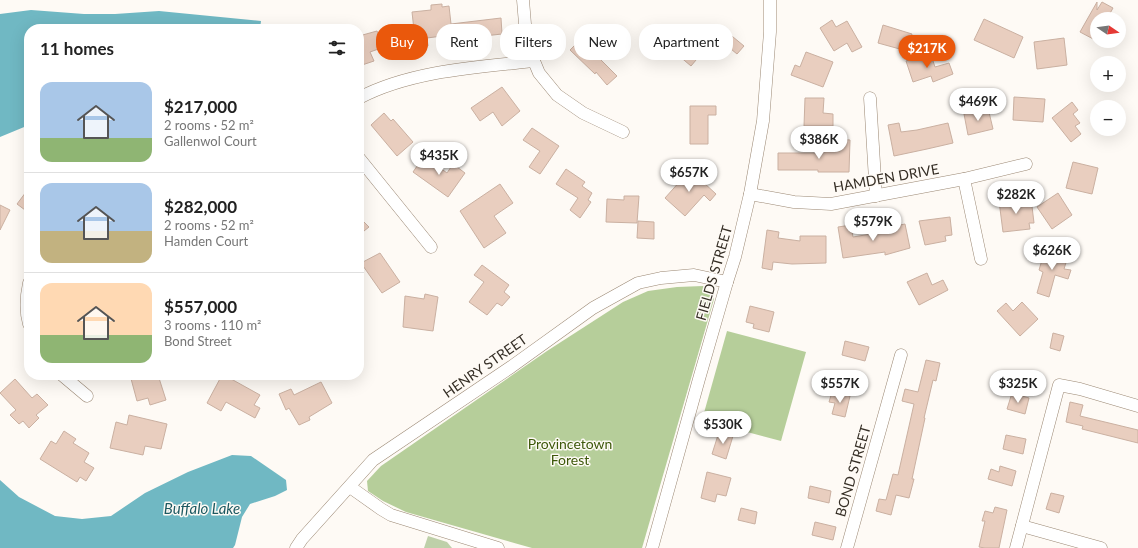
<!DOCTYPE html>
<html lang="en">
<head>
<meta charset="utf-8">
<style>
  :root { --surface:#fff; --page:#f2f2f2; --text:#222; --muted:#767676; --line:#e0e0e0; --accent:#ea580c }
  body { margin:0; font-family:Lato,sans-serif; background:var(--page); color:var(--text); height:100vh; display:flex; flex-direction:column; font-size:15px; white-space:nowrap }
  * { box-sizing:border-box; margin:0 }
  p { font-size:13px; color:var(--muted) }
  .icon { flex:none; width:22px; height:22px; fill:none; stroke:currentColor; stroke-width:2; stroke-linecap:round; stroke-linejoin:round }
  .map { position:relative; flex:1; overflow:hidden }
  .side { position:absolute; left:24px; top:24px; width:340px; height:356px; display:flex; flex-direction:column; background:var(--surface); border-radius:16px; box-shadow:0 4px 16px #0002 }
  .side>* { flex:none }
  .banner { position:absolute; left:376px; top:24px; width:380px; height:36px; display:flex; gap:8px }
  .needle { width:26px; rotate:103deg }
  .fabs { position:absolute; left:1090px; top:12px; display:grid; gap:8px }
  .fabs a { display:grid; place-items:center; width:36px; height:36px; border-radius:50%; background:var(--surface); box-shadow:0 4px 16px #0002; font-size:20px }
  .price { position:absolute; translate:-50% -34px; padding:0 9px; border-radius:14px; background:#fff; color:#222; font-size:13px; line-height:26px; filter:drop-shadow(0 1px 2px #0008) }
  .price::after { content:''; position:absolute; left:50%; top:24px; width:12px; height:9px; margin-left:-6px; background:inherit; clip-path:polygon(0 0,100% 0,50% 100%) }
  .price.selected { background:var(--accent); color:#fff }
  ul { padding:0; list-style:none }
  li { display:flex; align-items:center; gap:12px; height:100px; padding:0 16px }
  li+li { border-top:1px solid var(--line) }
  li span { display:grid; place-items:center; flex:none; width:112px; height:80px; border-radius:12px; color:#555 }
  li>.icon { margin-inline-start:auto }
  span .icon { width:48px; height:48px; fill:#fffc; stroke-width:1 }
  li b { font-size:17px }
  h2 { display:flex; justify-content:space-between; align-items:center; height:48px; padding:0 16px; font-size:17px }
  .chip { padding:0 14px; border-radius:16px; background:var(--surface); box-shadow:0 4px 16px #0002; font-size:14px; line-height:36px }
  .chip.selected { background:var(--accent); color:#fff }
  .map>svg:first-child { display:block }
</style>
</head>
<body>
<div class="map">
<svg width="1138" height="548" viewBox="0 0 1138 548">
  <rect width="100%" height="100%" fill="#fefaf5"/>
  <!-- green -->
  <polygon fill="#bed0a9" points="428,536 447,542 452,548 424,548"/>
  <!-- forest -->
  <g fill="#b6ce9a">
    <polygon points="703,286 710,292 714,299 642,548 532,548 406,512 383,501 368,491 367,481 381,466 547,351 623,302 648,291 677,287"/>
    <polygon points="727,331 806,352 781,441 702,420"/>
  </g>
  <!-- water -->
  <g fill="#70b8c3">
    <polygon points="31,10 84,14 115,14 159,11 261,21 260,29 29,29 29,125 0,137 0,14"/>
    <polygon points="232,455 251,456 286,480 287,490 275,496 250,504 242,517 235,545 233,548 0,548 0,480 19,497 55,516 82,519 111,516 145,493 188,472"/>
  </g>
  <!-- building -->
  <g fill="#e9cebf" stroke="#cab0a1">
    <polygon points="1097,2 1097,10 1102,2 1113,8 1108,17 1111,19 1097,19 1097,41 1080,32"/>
    <polygon points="442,4 442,7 449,6 451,24 501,18 502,34 466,38 465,33 427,38 428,46 416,48 412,12 431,10 431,5"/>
    <polygon points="984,19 1023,37 1014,58 974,40"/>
    <polygon points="832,20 836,27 847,21 862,47 852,52 847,43 834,51 820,28"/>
    <polygon points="693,25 712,41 691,66 672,50"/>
    <polygon points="883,25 912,34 907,51 878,43"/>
    <polygon points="377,31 384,47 370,52 374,61 359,66 359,36"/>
    <polygon points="727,32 744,46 737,54 720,40"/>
    <polygon points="582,38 590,47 595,42 603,51 597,56 617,76 607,85 596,72 595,74 570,50"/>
    <polygon points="1064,38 1067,65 1037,69 1034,42"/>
    <polygon points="806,52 833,62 823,87 791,75 795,65 800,67"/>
    <polygon points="930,52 935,67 949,63 953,74 933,82 931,76 913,82 906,61"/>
    <polygon points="502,87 520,111 502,126 493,112 480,121 471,108"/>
    <polygon points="1014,97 1045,99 1043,122 1013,120"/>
    <polygon points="805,98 824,98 823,113 833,114 833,126 804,126"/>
    <polygon points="1072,102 1078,110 1073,114 1080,123 1075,126 1081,134 1071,142 1052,118"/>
    <polygon points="690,106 716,106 716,115 708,115 708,144 690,144"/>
    <polygon points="988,108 993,129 968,135 964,114"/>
    <polygon points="384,113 391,121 393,119 413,142 397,156 371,125"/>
    <polygon points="899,123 901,132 917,130 948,123 953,143 927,149 894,156 888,125"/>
    <polygon points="532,128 559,146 540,174 529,167 540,151 523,140"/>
    <polygon points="837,139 850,140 849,172 818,172 818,170 778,170 778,153 819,153 819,148 837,149"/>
    <polygon points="424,156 447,173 453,164 465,173 448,197 413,172"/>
    <polygon points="1073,162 1098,168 1092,194 1066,188"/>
    <polygon points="566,169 585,182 582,186 592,193 588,200 591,202 580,218 570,210 578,198 556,184"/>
    <polygon points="690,170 716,194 710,201 704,195 685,216 665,198"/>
    <polygon points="500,184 513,203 494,216 506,233 484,248 460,211"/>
    <polygon points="29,188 29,213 17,204"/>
    <polygon points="1058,193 1072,215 1052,229 1037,207"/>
    <polygon points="624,196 639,196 637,223 606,222 607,199 624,200"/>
    <polygon points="1031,198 1034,223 1029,223 1030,229 1003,232 999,201"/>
    <polygon points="0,205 10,210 0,230"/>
    <polygon points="359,217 369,227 359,235"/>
    <polygon points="950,217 952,235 945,236 946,241 925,245 919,221"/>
    <polygon points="638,221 654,222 654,239 637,238"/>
    <polygon points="905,224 910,248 885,255 885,252 843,258 838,227 851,225 853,237 895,230 895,226"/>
    <polygon points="767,230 779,232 778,238 800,241 800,236 826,236 826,263 792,264 773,262 772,270 762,268"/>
    <polygon points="1045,250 1068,256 1064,269 1071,270 1068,279 1055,275 1049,297 1037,293 1043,272 1039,270"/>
    <polygon points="380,253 400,282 382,293 361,263"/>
    <polygon points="482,265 509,285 504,292 510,297 502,306 497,303 487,315 469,302 484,282 474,275"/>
    <polygon points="927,273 932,285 943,280 948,290 919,305 907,282"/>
    <polygon points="425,294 438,297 433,331 403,327 405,296 424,299"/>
    <polygon points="1022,302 1038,319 1020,336 997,311 1006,303 1013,311"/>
    <polygon points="750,306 774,312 769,332 753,328 754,324 746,322"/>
    <polygon points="1053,333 1064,336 1060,351 1050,348"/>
    <polygon points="845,341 869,347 865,361 842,355"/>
    <polygon points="926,360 940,363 936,381 933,380 924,418 925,418 912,479 914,479 909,498 896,495 891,515 876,511 879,499 886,500 893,474 898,475 914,404 902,401 905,389 918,392"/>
    <polygon points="130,375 158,375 166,400 150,405 148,398 137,401"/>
    <polygon points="222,375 224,375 260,395 254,405 260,408 255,418 226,402 221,411 207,403"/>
    <polygon points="15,379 32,398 37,394 48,405 36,415 39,418 29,428 23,421 19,424 10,415 16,410 0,393"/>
    <polygon points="321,382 332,403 309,417 310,420 299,425 289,408 286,410 279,394 291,389 294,395"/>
    <polygon points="832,392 850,396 845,417 832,414 835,403 829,402"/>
    <polygon points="1012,393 1029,398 1025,414 1007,409"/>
    <polygon points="1070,402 1083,405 1080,416 1138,430 1138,443 1082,429 1083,426 1066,422"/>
    <polygon points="129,415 167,424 161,449 145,446 143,455 110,448 116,422 127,425"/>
    <polygon points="64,431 76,439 73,443 89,453 84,462 94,468 86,481 80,477 77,482 40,459 51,441 56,444"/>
    <polygon points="719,432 733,436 726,459 712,454"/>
    <polygon points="1006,435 1026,439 1023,454 1003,449"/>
    <polygon points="1000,466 1016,471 1012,486 988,479 991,469 999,472"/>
    <polygon points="707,472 731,478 726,496 717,494 715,502 701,498"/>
    <polygon points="810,486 831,491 829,503 808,498"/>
    <polygon points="1051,493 1064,496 1059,513 1046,509"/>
    <polygon points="995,507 1007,510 999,548 985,548 979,547 985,521 982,521 985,511 993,513"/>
    <polygon points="741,508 757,512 755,524 738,520"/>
    <polygon points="815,522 836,527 833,540 812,535"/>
  </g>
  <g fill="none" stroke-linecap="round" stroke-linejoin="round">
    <defs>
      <g id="street">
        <polyline points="523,0 525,24 534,61 539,73 557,95 583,113 623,132"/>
        <path d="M359,98c51,-27 118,-31 175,-37"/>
        <polyline points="870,98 876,196"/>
        <polyline points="359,158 431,247"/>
        <polyline points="964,179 981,259"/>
        <polyline points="750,194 794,202 831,204 964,179 1026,164"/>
        <path d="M29,283c-3,14 -4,27 0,41"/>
        <polyline points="62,375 87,396"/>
        <polyline points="350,487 381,509 391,515 498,548"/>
        <polyline points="1022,526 1101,548"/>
        <polyline points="296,548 302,539 373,460 511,367 593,308 638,283 661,278 694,275 727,282"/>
        <polyline points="652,548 699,379 727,282 735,257 750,194 763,121 770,32 770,0"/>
        <polyline points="847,548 901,355"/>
        <polyline points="1016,548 1059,385 1080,389 1138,406"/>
      </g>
    </defs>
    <!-- street casing -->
    <use href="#street" stroke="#9b8874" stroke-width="13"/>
    <!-- street -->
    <use href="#street" stroke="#fff" stroke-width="12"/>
  </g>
  <g text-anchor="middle" stroke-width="3" stroke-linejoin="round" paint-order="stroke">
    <!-- street labels -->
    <g font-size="14" fill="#352e25" stroke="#fefaf5">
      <text transform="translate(886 178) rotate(-10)" y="5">HAMDEN DRIVE</text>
      <text transform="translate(714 273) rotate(-74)" y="5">FIELDS STREET</text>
      <text transform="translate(485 366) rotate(-35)" y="5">HENRY STREET</text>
      <text transform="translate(853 471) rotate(-74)" y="5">BOND STREET</text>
    </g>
    <!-- park labels -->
    <g font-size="14" fill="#3d580a" stroke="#fefaf5">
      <text x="570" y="449">Provincetown<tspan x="570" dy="16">Forest</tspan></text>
    </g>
    <!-- water labels -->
    <g font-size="15" font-style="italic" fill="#1c5961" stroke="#fefaf5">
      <text x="202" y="514">Buffalo Lake</text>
    </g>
  </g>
</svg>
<div class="fabs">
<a><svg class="needle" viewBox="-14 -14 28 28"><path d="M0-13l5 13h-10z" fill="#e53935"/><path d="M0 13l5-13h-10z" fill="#767676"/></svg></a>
<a>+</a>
<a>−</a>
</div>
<b class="price selected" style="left:927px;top:69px">$217K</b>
<b class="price" style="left:978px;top:122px">$469K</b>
<b class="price" style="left:819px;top:160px">$386K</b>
<b class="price" style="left:439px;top:176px">$435K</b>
<b class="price" style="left:689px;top:193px">$657K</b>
<b class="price" style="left:1016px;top:215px">$282K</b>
<b class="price" style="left:873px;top:242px">$579K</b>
<b class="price" style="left:1052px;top:271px">$626K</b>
<b class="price" style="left:840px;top:404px">$557K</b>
<b class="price" style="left:1018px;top:404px">$325K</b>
<b class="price" style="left:723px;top:445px">$530K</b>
<div class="banner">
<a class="chip selected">Buy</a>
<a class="chip">Rent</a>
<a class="chip">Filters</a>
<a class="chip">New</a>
<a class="chip">Apartment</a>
</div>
<section class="side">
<h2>11 homes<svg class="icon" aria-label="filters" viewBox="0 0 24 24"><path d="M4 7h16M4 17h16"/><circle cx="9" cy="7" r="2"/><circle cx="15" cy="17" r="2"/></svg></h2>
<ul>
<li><span style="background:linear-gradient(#a9c7e8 70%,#8fb573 0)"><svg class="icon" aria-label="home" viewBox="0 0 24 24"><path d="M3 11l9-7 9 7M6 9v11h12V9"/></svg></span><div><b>$217,000</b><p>2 rooms · 52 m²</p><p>Gallenwol Court</p></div></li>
<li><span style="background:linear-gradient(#a9c7e8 60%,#c2b280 0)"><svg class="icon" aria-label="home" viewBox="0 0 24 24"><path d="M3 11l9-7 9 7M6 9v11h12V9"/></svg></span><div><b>$282,000</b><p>2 rooms · 52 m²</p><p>Hamden Court</p></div></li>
<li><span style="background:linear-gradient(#ffd9b3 65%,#8fb573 0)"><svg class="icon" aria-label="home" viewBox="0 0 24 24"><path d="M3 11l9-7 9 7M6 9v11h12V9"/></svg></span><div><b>$557,000</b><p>3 rooms · 110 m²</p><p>Bond Street</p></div></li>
</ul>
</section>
</div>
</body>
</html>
